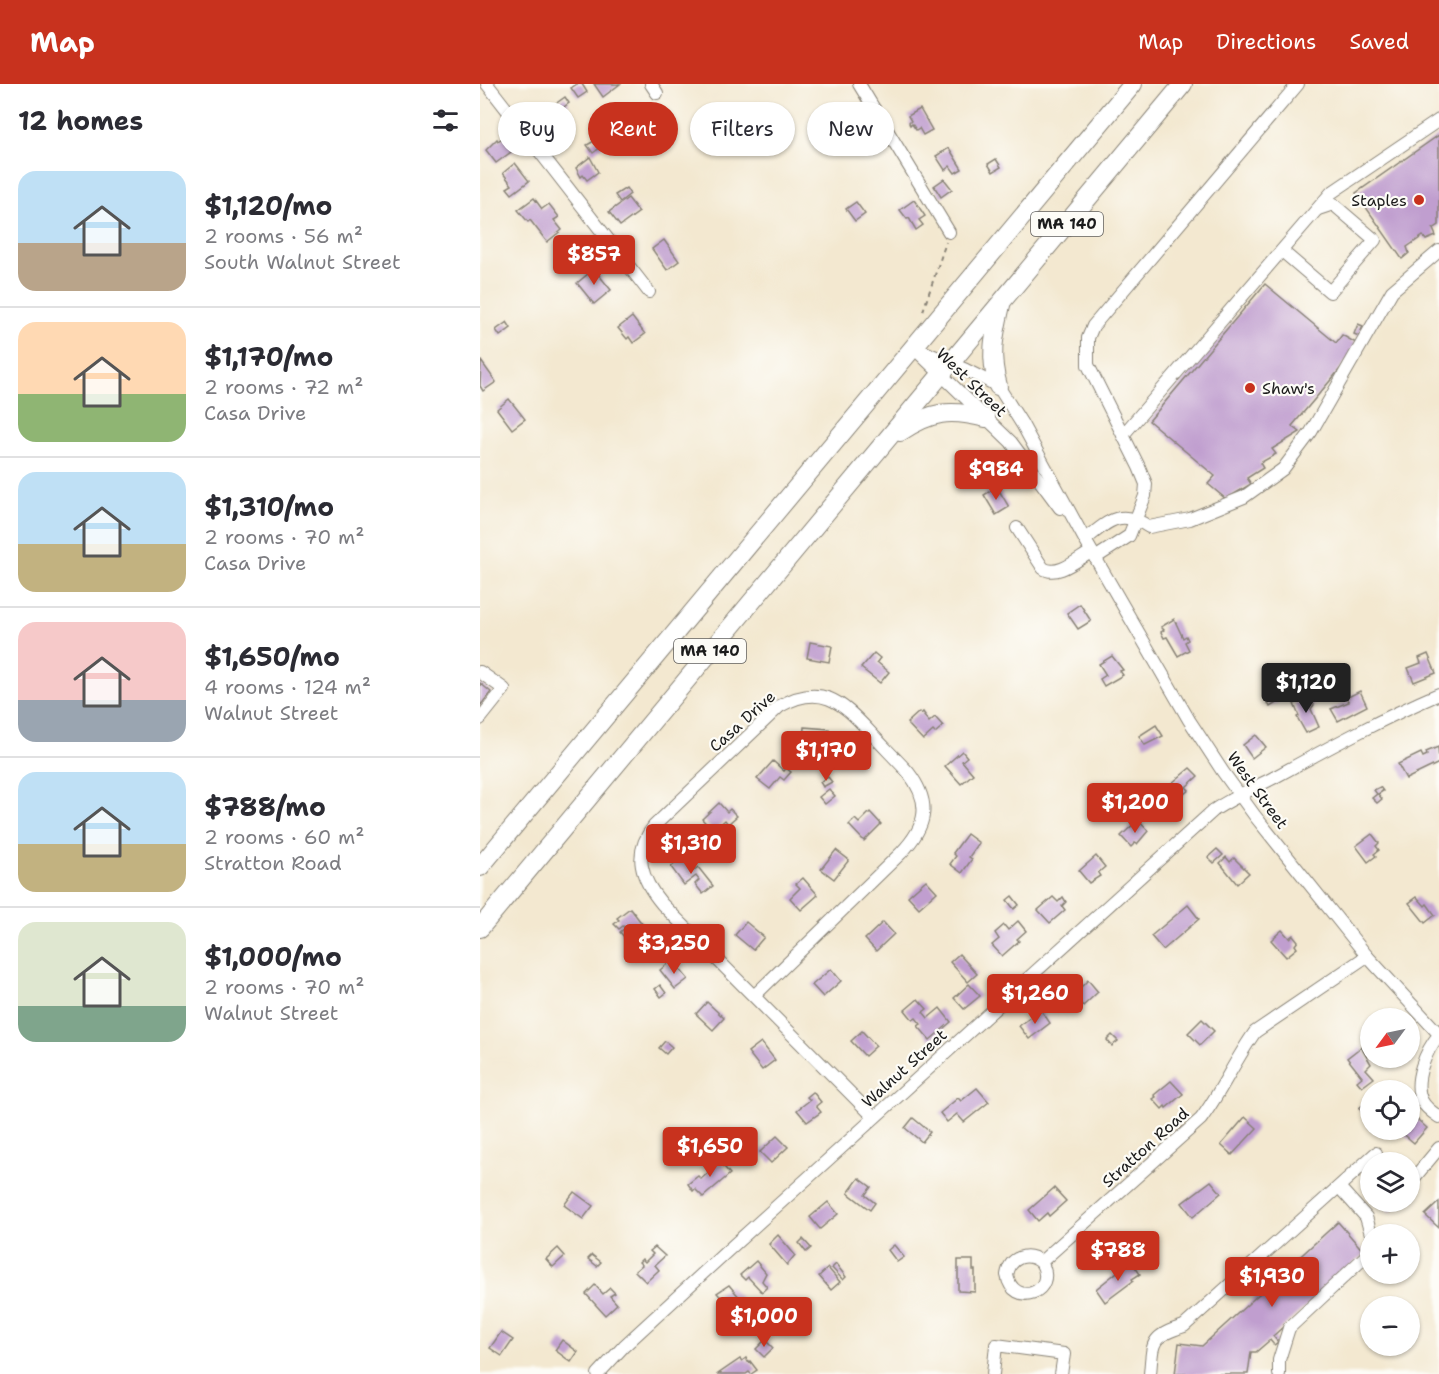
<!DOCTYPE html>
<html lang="en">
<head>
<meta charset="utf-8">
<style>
  :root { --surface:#fff; --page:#f2f2f3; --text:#2b2b33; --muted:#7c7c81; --line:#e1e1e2; --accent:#c8321e }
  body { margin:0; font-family:"Shantell Sans",sans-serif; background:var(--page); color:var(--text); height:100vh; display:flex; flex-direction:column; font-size:22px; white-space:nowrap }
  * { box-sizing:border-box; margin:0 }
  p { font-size:20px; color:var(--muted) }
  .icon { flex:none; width:33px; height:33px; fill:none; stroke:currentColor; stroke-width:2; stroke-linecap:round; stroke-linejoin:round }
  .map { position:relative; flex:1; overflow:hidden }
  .drawer { display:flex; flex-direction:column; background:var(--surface); width:480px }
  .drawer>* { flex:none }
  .guide { position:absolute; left:18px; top:18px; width:570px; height:54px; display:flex; gap:12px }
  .needle { width:39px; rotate:237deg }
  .buttons { position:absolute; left:880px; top:924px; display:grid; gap:12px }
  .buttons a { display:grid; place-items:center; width:60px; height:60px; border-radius:50%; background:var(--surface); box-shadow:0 2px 4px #0004; font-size:30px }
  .price { position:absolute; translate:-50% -51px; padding:0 14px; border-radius:6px; background:var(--accent); color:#fff; font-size:20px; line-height:39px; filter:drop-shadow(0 2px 3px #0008) }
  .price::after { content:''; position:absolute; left:50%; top:36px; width:18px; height:14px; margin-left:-9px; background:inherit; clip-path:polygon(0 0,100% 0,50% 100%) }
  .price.selected { background:#222; color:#fff }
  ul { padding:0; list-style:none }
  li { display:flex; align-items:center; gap:18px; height:150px; padding:0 18px }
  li+li { border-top:2px solid var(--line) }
  li span { display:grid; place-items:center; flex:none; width:168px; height:120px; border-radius:18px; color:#555 }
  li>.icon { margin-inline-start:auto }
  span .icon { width:72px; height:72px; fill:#fffc; stroke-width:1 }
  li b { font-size:26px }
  h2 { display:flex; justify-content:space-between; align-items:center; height:72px; padding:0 18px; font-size:26px }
  .pill { padding:0 21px; border-radius:27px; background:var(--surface); box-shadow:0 2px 4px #0004; font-size:21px; line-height:54px }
  .pill.selected { background:var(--accent); color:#fff }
  header { display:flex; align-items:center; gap:36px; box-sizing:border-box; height:84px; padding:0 30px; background:var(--accent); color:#fff }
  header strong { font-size:28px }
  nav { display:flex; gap:33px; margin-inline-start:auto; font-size:21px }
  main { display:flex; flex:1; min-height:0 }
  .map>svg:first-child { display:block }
</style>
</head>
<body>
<header>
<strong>Map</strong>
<nav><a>Map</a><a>Directions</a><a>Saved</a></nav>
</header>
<main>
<section class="drawer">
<h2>12 homes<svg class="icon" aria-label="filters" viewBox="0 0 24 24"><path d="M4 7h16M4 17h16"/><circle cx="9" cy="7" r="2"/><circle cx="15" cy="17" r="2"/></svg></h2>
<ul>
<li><span style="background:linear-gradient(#bfe0f5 60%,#b9a48a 0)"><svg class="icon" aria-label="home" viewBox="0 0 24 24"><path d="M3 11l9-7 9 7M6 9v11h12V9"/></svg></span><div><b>$1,120/mo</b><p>2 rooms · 56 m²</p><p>South Walnut Street</p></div></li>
<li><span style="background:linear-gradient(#ffd9b3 60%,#8fb573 0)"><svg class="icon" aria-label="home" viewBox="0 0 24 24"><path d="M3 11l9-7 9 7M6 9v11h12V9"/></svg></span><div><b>$1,170/mo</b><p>2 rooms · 72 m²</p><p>Casa Drive</p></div></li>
<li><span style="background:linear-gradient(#bfe0f5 60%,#c2b280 0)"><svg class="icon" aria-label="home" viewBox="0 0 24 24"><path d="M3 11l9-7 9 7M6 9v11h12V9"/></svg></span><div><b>$1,310/mo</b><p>2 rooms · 70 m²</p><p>Casa Drive</p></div></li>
<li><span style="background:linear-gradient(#f6c9c9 65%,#9aa5b1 0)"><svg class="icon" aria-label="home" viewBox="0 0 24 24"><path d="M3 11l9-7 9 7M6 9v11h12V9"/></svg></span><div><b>$1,650/mo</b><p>4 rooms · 124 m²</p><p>Walnut Street</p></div></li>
<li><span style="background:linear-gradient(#bfe0f5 60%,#c2b280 0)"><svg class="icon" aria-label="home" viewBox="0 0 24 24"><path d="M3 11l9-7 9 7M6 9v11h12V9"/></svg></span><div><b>$788/mo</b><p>2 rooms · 60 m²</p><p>Stratton Road</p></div></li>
<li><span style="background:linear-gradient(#dfe7d0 70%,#7fa58c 0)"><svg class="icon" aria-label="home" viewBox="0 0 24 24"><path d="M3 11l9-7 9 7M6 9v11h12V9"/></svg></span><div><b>$1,000/mo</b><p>2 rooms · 70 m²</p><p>Walnut Street</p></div></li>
</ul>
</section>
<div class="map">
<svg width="959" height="1290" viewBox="0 0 959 1290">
  <rect width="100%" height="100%" fill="#fdfcf7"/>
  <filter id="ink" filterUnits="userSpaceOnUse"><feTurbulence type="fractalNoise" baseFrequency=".0167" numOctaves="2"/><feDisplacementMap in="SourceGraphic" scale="12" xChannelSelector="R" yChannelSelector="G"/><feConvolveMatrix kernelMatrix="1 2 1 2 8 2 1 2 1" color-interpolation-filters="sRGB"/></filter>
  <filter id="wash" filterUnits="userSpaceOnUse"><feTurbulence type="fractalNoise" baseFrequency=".008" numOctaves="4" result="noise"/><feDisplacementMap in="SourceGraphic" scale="24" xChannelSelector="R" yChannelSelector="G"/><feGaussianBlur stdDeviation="1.35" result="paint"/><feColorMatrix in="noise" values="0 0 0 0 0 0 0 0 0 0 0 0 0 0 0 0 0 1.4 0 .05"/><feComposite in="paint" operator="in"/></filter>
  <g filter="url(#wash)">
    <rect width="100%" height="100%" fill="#f3e8d0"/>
    <g id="blocks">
      <!-- building -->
      <g fill="#c09ecf">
        <polygon points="97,0 102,0 107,8 98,14 91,4"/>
        <polygon points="114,0 140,0 123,13"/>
        <polygon points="85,13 89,19 76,29 80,36 78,38 80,41 84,38 88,44 73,55 62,40 72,32 67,26"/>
        <polygon points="440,25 452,46 443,51 439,44 436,46 432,40 430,42 429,39 431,37 428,32"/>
        <polygon points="959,51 959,141 953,145 956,152 946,156 943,152 927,163 929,169 922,175 876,109"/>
        <polygon points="25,52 35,65 16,79 6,66 17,55 18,57"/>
        <polygon points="123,52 126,56 124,58 125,60 113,69 107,61"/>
        <polygon points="469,64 482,85 475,89 470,82 465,86 456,72"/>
        <polygon points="110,73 118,88 107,96 103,91 101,93 96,84"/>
        <polygon points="516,75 521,83 513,88 508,80"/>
        <polygon points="35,79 49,97 32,110 27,104 32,101 23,89"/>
        <polygon points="464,95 472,105 461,113 454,102"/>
        <polygon points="146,104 150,110 140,118 135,111"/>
        <polygon points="54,114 62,125 69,120 79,133 74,136 82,146 67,158 50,136 48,138 38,126"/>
        <polygon points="148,114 159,128 140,142 129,128"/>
        <polygon points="434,116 445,132 439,136 443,141 436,146 429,134 427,135 420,126"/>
        <polygon points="376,118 385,130 375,137 366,125"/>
        <polygon points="184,156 199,177 187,186 172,165"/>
        <polygon points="114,185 131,206 114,220 97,199"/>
        <polygon points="785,200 856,259 862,251 876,259 871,272 812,342 820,348 792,365 796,370 780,379 783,384 767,394 771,400 746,415 728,400 735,392 669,337"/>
        <polygon points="152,233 165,250 153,259 149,253 147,255 138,244"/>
        <polygon points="27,238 31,244 20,252 16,246"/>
        <polygon points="878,240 883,242 879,252 874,250"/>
        <polygon points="1,277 16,298 3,307 0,302"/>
        <polygon points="29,315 45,335 32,345 17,325"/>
        <polygon points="517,403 529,423 516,431 504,411"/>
        <polygon points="600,520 611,537 598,545 587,529"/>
        <polygon points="694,535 703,554 706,552 708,556 705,558 709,566 698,572 687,553 684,554 681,548 684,546 681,543"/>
        <polygon points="330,558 352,562 349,578 327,574"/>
        <polygon points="394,569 400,574 397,578 409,588 400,599 381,584"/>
        <polygon points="948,570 956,589 934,598 928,584 941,579 939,574"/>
        <polygon points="632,572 643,586 640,587 643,591 624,602 620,595 626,591 619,580"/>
        <polygon points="0,599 11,608 0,622"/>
        <polygon points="880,607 887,622 858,637 851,625 869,618 866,614"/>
        <polygon points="796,609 801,616 790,623 786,615"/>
        <polygon points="829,610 834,621 831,625 839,643 826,649 817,633 819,632 814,620 821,617 820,614"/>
        <polygon points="439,628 441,630 443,628 445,631 444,632 449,638 455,633 463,642 455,649 453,647 443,656 427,639"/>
        <polygon points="676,641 683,652 665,661 659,652"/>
        <polygon points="324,643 349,645 347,662 323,659"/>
        <polygon points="776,651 786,663 772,674 763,661"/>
        <polygon points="958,663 959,679 926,695 918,680 941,669 943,673 947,671 946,668"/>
        <polygon points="482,667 487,673 482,677 493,690 481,700 465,682"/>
        <polygon points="293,677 304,687 306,684 311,688 304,696 300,693 290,705 277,695"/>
        <polygon points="710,684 718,692 706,703 709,706 690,721 680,709"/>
        <polygon points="348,693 352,698 343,703 340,698"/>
        <polygon points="900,703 903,707 898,710 902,715 897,719 892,714 897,710 894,706"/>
        <polygon points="349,705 355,712 345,720 339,713"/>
        <polygon points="239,719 247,728 250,725 257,732 248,740 245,736 233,747 222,735"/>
        <polygon points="390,728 401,740 384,757 369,741 375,735 379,739"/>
        <polygon points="658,736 668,747 657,760 655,759 651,763 641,752"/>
        <polygon points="487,750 499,759 489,773 492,775 482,789 470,780 476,772 473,769"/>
        <polygon points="892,750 899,759 896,762 899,766 894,770 896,772 888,778 876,762"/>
        <polygon points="737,765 743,771 734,779 728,773"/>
        <polygon points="356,766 369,776 354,795 341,785"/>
        <polygon points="616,772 625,783 618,789 620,792 609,799 599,787"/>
        <polygon points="203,773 213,787 218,783 233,802 223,810 215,800 219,796 216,792 204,801 191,783"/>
        <polygon points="746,773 750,778 754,774 769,789 757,800 740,779"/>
        <polygon points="323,794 338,811 321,826 310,814 320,804 316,800"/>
        <polygon points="446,796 457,808 439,824 428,812"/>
        <polygon points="532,812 539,821 534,825 527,816"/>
        <polygon points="573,813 578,818 583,813 586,818 582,822 585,826 570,839 558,826"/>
        <polygon points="937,813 945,822 947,820 955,831 945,839 929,819"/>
        <polygon points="708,821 719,835 683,866 671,852"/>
        <polygon points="150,824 173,854 162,863 151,850 145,854 140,848 145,844 143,842 139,845 134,840 139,836 137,834"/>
        <polygon points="538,837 546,847 537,855 539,857 522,872 512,861 519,855 515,849 524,841 528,846"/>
        <polygon points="266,838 284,853 273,866 255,851"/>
        <polygon points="403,838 414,850 396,867 385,855"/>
        <polygon points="802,846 809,854 813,851 818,857 815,861 817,864 806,873 791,856"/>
        <polygon points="479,870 497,890 488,898 470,878"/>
        <polygon points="192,876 208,895 195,905 180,886"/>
        <polygon points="351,885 361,897 343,913 332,901"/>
        <polygon points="608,896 618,908 603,922 593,911"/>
        <polygon points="489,900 500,912 484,925 474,914"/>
        <polygon points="180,901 186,909 181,913 175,905"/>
        <polygon points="438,915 447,925 443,928 448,934 460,924 471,938 450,956 438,942 441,940 436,934 433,936 425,926"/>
        <polygon points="227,918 244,934 233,946 216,930"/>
        <polygon points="561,926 570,939 549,955 539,942"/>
        <polygon points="722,935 734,947 720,961 708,949"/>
        <polygon points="382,947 396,962 385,972 371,957"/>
        <polygon points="632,951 638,957 632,962 627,956"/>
        <polygon points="185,957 192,963 186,970 179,964"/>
        <polygon points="281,958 295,976 282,986 268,968"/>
        <polygon points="881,963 891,980 886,985 894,994 882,1003 877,997 882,993 867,974"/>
        <polygon points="691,997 703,1010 686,1024 685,1022 682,1025 673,1015 676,1013 674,1011"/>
        <polygon points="497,1004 509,1018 484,1038 477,1030 467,1038 460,1029 478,1014 481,1017"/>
        <polygon points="333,1008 341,1018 336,1022 341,1028 327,1038 317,1026 330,1016 327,1013"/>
        <polygon points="887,1018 891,1025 884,1031 879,1024"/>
        <polygon points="930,1029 947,1044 934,1059 919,1046 930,1046"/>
        <polygon points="765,1033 777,1044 752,1071 741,1061"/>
        <polygon points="433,1034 450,1048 442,1058 425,1044"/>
        <polygon points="297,1052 308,1063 291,1079 280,1068"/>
        <polygon points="233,1073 238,1081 241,1079 250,1090 223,1113 215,1105 213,1107 208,1100 218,1092 221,1095 230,1087 224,1080"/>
        <polygon points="379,1094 391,1103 385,1111 395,1119 390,1126 368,1109"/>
        <polygon points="731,1097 741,1109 713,1133 702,1119"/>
        <polygon points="574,1104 586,1117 569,1132 567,1129 558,1137 549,1126"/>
        <polygon points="94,1108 113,1122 103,1135 84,1121"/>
        <polygon points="348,1118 358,1130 340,1145 330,1133"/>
        <polygon points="900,1118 922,1118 910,1128"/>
        <polygon points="959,1118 959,1142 958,1143 945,1131"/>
        <polygon points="858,1138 885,1169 793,1252 798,1258 794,1261 790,1256 776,1268 771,1268 768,1290 695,1290 699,1259 722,1262"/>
        <polygon points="298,1151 315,1171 307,1181 289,1160"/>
        <polygon points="323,1155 331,1164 326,1168 319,1159"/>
        <polygon points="414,1161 424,1173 417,1178 408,1166"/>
        <polygon points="175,1163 185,1172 175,1181 179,1186 166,1198 155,1187 162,1181 159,1178 162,1175 165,1178 173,1170 170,1167"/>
        <polygon points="78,1164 85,1172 73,1183 66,1175"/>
        <polygon points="112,1171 121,1178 117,1182 108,1175"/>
        <polygon points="478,1176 493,1176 493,1186 495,1186 495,1208 478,1207"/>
        <polygon points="276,1177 286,1189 282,1197 287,1203 282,1208 268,1193 265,1196 260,1191"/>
        <polygon points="651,1177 660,1190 652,1195 653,1197 625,1218 616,1205"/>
        <polygon points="356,1180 366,1193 363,1196 352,1184"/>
        <polygon points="348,1184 360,1198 351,1206 339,1192"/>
        <polygon points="115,1201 123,1210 130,1204 135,1209 130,1212 137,1220 125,1231 106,1210"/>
        <polygon points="249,1201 266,1221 256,1230 237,1209"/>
        <polygon points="21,1248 33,1256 22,1272 10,1264"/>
        <polygon points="82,1256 98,1268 91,1278 75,1266"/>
        <polygon points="285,1256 293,1264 284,1273 276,1265"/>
        <polygon points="266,1274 268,1278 270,1277 277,1286 271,1290 269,1288 266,1290 238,1290 260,1275 262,1277"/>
      </g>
    </g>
  </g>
  <g filter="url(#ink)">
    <use href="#blocks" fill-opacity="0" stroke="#888276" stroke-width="1.5"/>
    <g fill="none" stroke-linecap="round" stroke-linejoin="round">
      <defs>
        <g id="minor">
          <polyline points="7,0 169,208"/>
          <polyline points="171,0 177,9"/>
          <polyline points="379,0 469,148"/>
          <polyline points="802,167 850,208 895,156 853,120 838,125"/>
          <polyline points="433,263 486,286 518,302 542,340 605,456 709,636 743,688 775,732 887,872 959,950"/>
          <polyline points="439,269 531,358 580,424"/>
          <polyline points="643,351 851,109 959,36"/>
          <path d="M537,444l26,40c14,10 35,-9 48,-16"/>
          <path d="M605,456c23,-19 36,-32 64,-13l41,-8 54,-22 39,-28 28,-37 81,-141 47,-40"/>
          <polyline points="615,474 649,452 665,412 666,400 659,383 608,281 608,254 613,242 818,0"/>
          <polyline points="0,588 24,605 0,635"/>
          <path d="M274,912l147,-143c26,-27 31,-50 7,-81 -13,-14 -26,-27 -39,-41 -28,-30 -49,-48 -89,-25l-126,120c-22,28 -13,53 8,78l212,213"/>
          <path d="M959,951c-13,15 -27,47 -17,66 3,6 11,12 17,16"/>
          <polyline points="934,1094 959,1064"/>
          <polyline points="859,1103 886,1133 891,1150"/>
          <path d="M561,1178c18,30 -28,47 -34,13 3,-18 20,-24 34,-13l160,-143c20,-27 34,-59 54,-87l112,-76"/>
          <path d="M118,1290l26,-28 101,-93 489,-443c20,-13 40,-22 61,-33 53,-29 108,-59 164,-83"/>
          <polyline points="513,1290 516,1261 584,1270 581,1290"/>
          <path d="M670,1290c3,-33 0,-37 34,-48l192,-173"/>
          <polyline points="799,1290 799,1276 809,1244 886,1172 891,1160"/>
        </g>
        <g id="highway">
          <path d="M518,302c-9,-31 -4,-50 3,-81"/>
          <path d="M420,348c31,-21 50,-23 86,-14"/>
          <polyline points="0,783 653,0"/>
          <polyline points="0,844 703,0"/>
        </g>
      </defs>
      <!-- minor casing -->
      <use href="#minor" stroke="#888276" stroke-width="14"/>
      <!-- highway casing -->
      <use href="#highway" stroke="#888276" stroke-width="20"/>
      <!-- path -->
      <polyline stroke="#888276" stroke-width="2" stroke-dasharray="4.5 4.5" stroke-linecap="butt" points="443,227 466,158"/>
      <!-- minor -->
      <use href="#minor" stroke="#fff" stroke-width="12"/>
      <!-- highway -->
      <use href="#highway" stroke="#fff" stroke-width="18"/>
    </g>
  </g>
  <!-- markers -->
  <g fill="#c8321e" stroke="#fdfcf7" stroke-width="2">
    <circle cx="939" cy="116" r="6"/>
    <circle cx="770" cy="304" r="6"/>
  </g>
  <g text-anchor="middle" stroke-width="4.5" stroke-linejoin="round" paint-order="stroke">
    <!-- shield labels -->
    <g fill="#fdfcf7" stroke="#605f5e" stroke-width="1.5">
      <rect x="551" y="128" width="72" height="24" rx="4.5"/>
      <rect x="194" y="555" width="72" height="24" rx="4.5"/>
    </g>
    <g font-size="15" font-weight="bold" fill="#1c1c1c">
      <text x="587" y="145">MA 140</text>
      <text x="230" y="572">MA 140</text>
    </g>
    <!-- poi labels -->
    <g font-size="16" fill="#1c1c1c" stroke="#fdfcf7" text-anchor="end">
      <text x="927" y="122">Staples</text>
      <text x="782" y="310" text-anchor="start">Shaw's</text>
    </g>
    <!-- street labels -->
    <g font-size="16" fill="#1c1c1c" stroke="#fdfcf7">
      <text transform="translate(492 298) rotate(44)" y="6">West Street</text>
      <text transform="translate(262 637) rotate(-42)" y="6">Casa Drive</text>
      <text transform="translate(778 706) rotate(54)" y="6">West Street</text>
      <text transform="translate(424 984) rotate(-42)" y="6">Walnut Street</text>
      <text transform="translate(665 1063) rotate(-42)" y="6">Stratton Road</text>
    </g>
  </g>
</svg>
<div class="buttons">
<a><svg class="needle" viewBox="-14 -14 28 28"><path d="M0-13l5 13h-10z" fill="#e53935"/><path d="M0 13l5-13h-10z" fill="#7c7c81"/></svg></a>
<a><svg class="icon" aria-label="locate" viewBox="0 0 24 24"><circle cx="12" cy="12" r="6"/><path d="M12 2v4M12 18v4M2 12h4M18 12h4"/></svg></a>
<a><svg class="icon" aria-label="layers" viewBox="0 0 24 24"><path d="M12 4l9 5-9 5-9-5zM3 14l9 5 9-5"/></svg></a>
<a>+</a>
<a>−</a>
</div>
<b class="price" style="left:114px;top:202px">$857</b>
<b class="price" style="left:516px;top:417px">$984</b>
<b class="price selected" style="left:826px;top:630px">$1,120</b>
<b class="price" style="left:346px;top:698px">$1,170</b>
<b class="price" style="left:655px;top:750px">$1,200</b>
<b class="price" style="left:211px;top:791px">$1,310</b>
<b class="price" style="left:194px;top:891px">$3,250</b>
<b class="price" style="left:555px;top:941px">$1,260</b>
<b class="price" style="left:230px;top:1094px">$1,650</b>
<b class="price" style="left:638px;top:1198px">$788</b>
<b class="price" style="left:792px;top:1224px">$1,930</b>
<b class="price" style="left:284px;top:1264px">$1,000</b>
<div class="guide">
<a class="pill">Buy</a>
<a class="pill selected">Rent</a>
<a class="pill">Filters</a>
<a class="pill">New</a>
</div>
</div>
</main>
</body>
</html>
